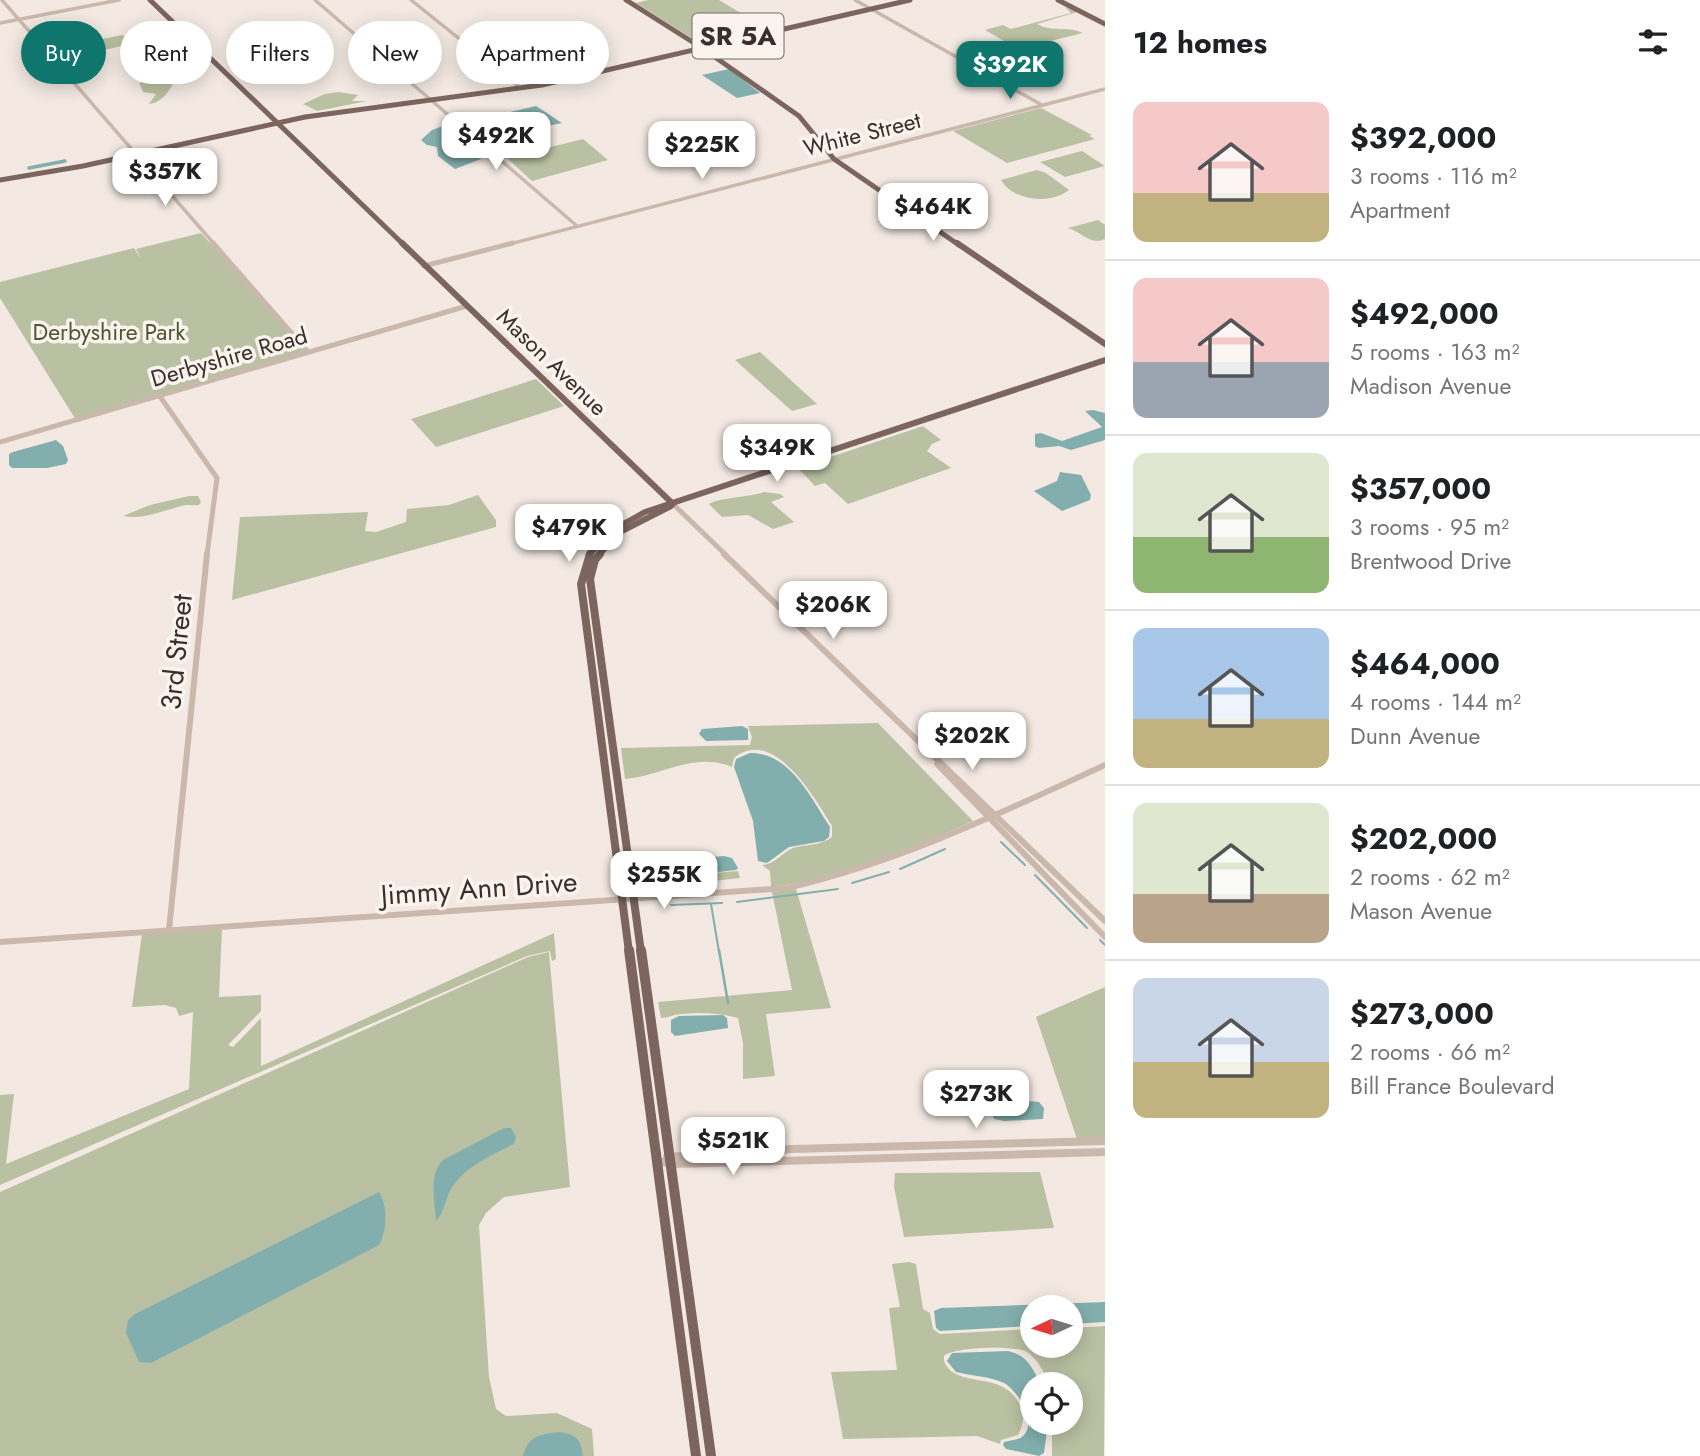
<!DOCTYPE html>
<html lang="en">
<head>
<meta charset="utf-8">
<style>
  :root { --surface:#fff; --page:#f2f2f2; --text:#202124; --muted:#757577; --line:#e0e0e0; --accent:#0f766e }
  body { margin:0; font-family:Jost,sans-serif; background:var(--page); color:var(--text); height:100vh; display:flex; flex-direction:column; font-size:26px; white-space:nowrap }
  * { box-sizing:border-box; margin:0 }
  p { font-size:23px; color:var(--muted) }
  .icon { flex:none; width:38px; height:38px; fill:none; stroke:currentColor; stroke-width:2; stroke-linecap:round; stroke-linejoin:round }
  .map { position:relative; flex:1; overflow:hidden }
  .sheet { display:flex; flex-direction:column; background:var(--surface); width:595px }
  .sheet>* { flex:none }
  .banner { position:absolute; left:21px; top:21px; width:665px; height:63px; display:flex; gap:14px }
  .needle { width:46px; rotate:266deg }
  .buttons { position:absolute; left:1020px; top:1295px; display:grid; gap:14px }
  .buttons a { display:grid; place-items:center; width:63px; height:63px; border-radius:50%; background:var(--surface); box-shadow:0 4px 18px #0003; font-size:35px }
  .price { position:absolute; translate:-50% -60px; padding:0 16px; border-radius:14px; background:#fff; color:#222; font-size:23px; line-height:46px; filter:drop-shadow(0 2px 4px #0008) }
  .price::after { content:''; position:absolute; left:50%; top:42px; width:21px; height:16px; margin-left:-10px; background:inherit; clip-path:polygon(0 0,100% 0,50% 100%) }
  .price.current { background:var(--accent); color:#fff }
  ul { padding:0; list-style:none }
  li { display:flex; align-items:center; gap:21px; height:175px; padding:0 28px }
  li+li { border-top:2px solid var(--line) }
  li span { display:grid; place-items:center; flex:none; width:196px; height:140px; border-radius:14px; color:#555 }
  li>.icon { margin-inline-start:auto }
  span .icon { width:84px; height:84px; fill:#fffc; stroke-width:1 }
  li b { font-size:30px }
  h2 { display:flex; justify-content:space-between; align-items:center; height:84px; padding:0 28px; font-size:30px }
  .pill { padding:0 24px; border-radius:32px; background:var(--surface); box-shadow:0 4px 18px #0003; font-size:24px; line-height:63px }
  .pill.current { background:var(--accent); color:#fff }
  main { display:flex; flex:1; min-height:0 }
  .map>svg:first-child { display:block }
</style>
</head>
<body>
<main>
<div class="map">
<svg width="1105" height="1456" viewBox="0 0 1105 1456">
  <rect width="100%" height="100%" fill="#f3e9e2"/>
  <!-- green -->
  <g fill="#bac1a2">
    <polygon points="648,0 719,0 764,27 698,42 636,3"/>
    <path d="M1065,7l12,5 -40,12c16,9 29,1 46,9l-65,16 -33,-19 18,-5 8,4 60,-16z"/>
    <polygon points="122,35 131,40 147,36 152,39 56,61 49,50"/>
    <path d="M157,78l14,1 3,3c-5,10 -13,21 -25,22l7,-10 -13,-2 -4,-9z"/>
    <polygon points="338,92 358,95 352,101 367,101 317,111 303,104 325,94"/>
    <polygon points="1041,108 1092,135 1089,136 1095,139 1007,163 953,131"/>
    <polygon points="583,139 608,160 532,181 507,158"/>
    <polygon points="1082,151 1105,166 1065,177 1040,162"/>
    <path d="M1037,170l9,3 23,17c-19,15 -56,11 -68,-10z"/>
    <path d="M1098,220l7,5v14c-14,7 -23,-7 -37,-11z"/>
    <polygon points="201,233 308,352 76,420 0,298 0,282 134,248 141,259 136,249"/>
    <polygon points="760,352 817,404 792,411 735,360"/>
    <polygon points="536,379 564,406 436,447 411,419"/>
    <polygon points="923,426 941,440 932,444 927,451 951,468 848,504 825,483 815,486 798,468"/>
    <path d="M764,492l16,2 4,3 -13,5 23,20 -21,7 -25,-14 -26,2 -13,-13c8,-6 41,-7 55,-12z"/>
    <polygon points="478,495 496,520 496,527 232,600 240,517 368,512 365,531 376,532 406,522 407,509 449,505"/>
    <path d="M189,496h9l3,6 -2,3c-6,1 -12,-1 -18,1 -18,5 -40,14 -58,10l27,-11z"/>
    <path d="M878,723l95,98c-65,29 -130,58 -202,66l-1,-16 -8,-6c14,-1 19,-12 31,-17 13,-4 27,-2 39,-11v-11c-16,-26 -58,-101 -98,-68l-2,9c-38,-16 -70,9 -107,12l-4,-31 129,-3 2,-8 -4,-11z"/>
    <polygon points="738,871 740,878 653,888 651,874 666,877"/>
    <path d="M796,889l35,119 -65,6 9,62 -32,3v-36l-5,-25c-19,-5 -37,-6 -56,-4 -8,0 -13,4 -21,4l-3,-16 134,-12 -20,-98z"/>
    <polygon points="222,929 219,997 261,995 261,1011 228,1045 233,1047 261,1018 261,1066 554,933 556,959 552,961 550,951 527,956 0,1185 0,1095 14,1094 6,1164 189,1089 193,1012 179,1016 176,1008 165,1005 132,1007 142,934"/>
    <polygon points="549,952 570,1187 504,1197 486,1213 479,1225 489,1377 496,1409 506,1416 557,1413 592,1429 594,1456 0,1456 0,1192 528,957"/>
    <polygon points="1105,987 1105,1138 1077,1139 1036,1017"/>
    <polygon points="1040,1172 1054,1228 904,1237 894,1187 895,1173"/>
    <path d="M909,1262l7,2 7,45 7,4 3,16 7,5 92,-5v17h39v-18l34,-2 -1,130h-52v-33h19v-39h-21c-6,-11 -12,-25 -23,-32 -13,-7 -74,-5 -83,4v5c11,29 57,8 75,42 6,12 5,21 -1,32l-17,5 -1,4 -23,-8 -134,3 -12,-67 66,-2 -8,-62 11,-1 -8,-43z"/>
  </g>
  <!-- water -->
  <g fill="#82afad">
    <polygon points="729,69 760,93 737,98 702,75"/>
    <polygon points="536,106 562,123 483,140 464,123"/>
    <polygon points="443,126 453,129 466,145 479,151 481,159 455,169 438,156 437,147 427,145 421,140 432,130"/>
    <polygon points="1093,410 1105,413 1105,440 1071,450 1059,446 1039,448 1035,446 1035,434 1041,433 1062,441 1102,427 1085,411"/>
    <polygon points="56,440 63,446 68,460 66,464 47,468 12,468 9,465 9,454 13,452"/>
    <polygon points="1060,472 1081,475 1091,495 1090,500 1062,511 1034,491 1057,481"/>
    <polygon points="742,726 748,729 748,740 706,741 699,734 702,729"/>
    <path d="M750,753c40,0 60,43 80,74l-1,10 -5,4 -35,6 -22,16 -9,-2 -5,-40 -19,-54 2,-8z"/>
    <path d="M724,856l8,2 6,10 -2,2c-21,2 -76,11 -91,-2l4,-5z"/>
    <polygon points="723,1015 727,1018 728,1028 675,1036 671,1032 671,1020 679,1016"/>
    <polygon points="1009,1099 1039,1102 1044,1108 1043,1119 1004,1121 994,1119 992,1114 997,1110 997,1104"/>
    <path d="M504,1128h7l5,9 -2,7c-19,9 -49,23 -61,42 -8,11 -8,26 -17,35 -1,-19 -8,-46 7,-61z"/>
    <path d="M379,1192c9,14 8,39 0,53l-228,118 -12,-1 -13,-29 2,-13 7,-6z"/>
    <polygon points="1105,1302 1105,1322 1071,1324 1071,1307 1032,1307 1032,1326 940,1331 936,1328 934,1311 941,1308"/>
    <path d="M1008,1351c19,4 25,17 32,33h-8v39h16l-4,30 -5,3 -33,-7 -3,-4 1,-3c4,-1 12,-2 16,-4 20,-11 -1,-47 -16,-55 -15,-7 -32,-7 -48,-11l-9,-11 5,-8z"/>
    <path d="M559,1432c17,2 22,7 24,24h-60c6,-21 16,-21 36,-24z"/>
  </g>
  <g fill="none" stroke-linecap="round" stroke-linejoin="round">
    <!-- stream-far1 -->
    <g stroke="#82afad" stroke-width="2">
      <polyline points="1001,842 1025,865"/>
      <polyline points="900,869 945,849"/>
      <polyline points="1035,875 1087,928"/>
      <polyline points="852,883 889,872"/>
      <polyline points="737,902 838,889"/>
      <polyline points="711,904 719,952"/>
      <polyline points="671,905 722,903"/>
      <polyline points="1100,940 1105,945"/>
    </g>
    <!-- stream -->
    <polyline stroke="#82afad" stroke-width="2.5" points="719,950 728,1003"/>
    <!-- canal -->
    <polyline stroke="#82afad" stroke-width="3.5" points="29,168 65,161"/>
    <!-- minor-far3 -->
    <g stroke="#cbb8ad" stroke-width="3.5">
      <polyline points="2,0 215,245"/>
      <polyline points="315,0 577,226"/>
      <polyline points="411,0 518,86"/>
      <polyline points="855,0 1042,105"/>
      <polyline points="0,23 119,0"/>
      <polyline points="506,245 1105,89"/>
    </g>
    <!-- minor-far2 -->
    <g stroke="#cbb8ad" stroke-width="5">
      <polyline points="213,243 308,352"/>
      <polyline points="424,266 513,243"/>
      <polyline points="159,395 217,478 207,555"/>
      <polyline points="0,442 467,306"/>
      <polyline points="673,504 726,555"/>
    </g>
    <!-- minor-far1 -->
    <g stroke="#cbb8ad" stroke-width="6">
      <polyline points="724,554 1105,921"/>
      <polyline points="937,764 1105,937"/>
      <polyline points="169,930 207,554"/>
      <path d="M0,942l787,-54c112,-26 214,-75 318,-123"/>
    </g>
    <!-- minor -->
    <g stroke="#cbb8ad" stroke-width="8">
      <polyline points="667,1157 792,1149 1105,1141"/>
      <polyline points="658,1161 672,1164 1105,1152"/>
    </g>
    <!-- major-far3 -->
    <g stroke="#7b655e" stroke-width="5">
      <polyline points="150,0 404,245"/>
      <polyline points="626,0 702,48 799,116 834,159 959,245"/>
      <polyline points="1058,0 1105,24"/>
      <polyline points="0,180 83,166 305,117 542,85 910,0"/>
    </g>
    <!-- major-far2 -->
    <g stroke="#7b655e" stroke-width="6">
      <polyline points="402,243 673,504"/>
      <polyline points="957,243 1105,344"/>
      <polyline points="589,555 611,531 645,512 1105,360"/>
      <polyline points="599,555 616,534 671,506"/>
    </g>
    <!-- major-far1 -->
    <g stroke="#7b655e" stroke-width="8">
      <polyline points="590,554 581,584 629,952"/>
      <polyline points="600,554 595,560 590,579 641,952"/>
    </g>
    <!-- major -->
    <g stroke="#7b655e" stroke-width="10">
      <polyline points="629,950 696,1456"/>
      <polyline points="641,950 711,1456"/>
    </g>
  </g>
  <g text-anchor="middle" stroke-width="7" stroke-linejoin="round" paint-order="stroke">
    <!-- far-street labels -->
    <g font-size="23" fill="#3a2f2c" stroke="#faf3ee">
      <text transform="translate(862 134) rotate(-14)" y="8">White Street</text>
      <text transform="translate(229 357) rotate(-16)" y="8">Derbyshire Road</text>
      <text transform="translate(552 362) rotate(44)" y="8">Mason Avenue</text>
    </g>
    <!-- far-park labels -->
    <g font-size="23" fill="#4c5730" stroke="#faf3ee">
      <text x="109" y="340">Derbyshire Park</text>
    </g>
    <!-- shield labels -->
    <rect fill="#faf3ee" stroke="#746a66" stroke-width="2" x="692.5" y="13.5" width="91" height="45" rx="5"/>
    <g font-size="26" font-weight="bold" fill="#3a2f2c">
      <text x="738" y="45">SR 5A</text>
    </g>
    <!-- street labels -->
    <g font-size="28" fill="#3a2f2c" stroke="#faf3ee">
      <text transform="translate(176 652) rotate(-84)" y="10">3rd Street</text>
      <text transform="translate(479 888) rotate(-4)" y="10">Jimmy Ann Drive</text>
    </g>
  </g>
</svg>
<div class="buttons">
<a><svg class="needle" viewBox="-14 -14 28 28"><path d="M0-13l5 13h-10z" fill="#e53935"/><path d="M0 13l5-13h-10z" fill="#757577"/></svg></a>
<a><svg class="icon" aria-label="locate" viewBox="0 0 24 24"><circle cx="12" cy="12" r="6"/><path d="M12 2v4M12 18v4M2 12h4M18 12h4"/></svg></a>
</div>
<b class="price current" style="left:1010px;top:101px">$392K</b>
<b class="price" style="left:496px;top:172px">$492K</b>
<b class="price" style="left:702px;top:181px">$225K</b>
<b class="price" style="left:165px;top:208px">$357K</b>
<b class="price" style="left:933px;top:243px">$464K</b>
<b class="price" style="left:777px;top:484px">$349K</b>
<b class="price" style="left:569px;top:564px">$479K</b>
<b class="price" style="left:833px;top:641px">$206K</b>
<b class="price" style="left:972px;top:772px">$202K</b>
<b class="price" style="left:664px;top:911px">$255K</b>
<b class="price" style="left:976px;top:1130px">$273K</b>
<b class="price" style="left:733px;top:1177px">$521K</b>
<div class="banner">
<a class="pill current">Buy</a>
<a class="pill">Rent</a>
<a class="pill">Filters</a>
<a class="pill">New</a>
<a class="pill">Apartment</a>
</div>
</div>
<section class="sheet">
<h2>12 homes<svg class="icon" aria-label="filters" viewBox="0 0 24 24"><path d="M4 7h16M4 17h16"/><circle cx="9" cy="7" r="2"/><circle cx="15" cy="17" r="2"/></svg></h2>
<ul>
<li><span style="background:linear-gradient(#f6c9c9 65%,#c2b280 0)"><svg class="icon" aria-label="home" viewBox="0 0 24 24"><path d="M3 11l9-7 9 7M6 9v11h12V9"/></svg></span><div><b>$392,000</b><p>3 rooms · 116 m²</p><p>Apartment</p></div></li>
<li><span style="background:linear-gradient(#f6c9c9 60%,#9aa5b1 0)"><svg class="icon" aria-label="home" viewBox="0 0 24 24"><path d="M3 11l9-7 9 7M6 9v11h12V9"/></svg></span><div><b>$492,000</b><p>5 rooms · 163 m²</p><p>Madison Avenue</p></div></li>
<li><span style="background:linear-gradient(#dfe7d0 60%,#8fb573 0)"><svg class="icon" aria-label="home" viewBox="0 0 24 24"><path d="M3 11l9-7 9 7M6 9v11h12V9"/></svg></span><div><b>$357,000</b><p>3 rooms · 95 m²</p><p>Brentwood Drive</p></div></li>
<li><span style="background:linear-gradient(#a9c7e8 65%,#c2b280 0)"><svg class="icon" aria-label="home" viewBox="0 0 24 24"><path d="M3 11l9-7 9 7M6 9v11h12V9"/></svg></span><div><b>$464,000</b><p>4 rooms · 144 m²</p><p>Dunn Avenue</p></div></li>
<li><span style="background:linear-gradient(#dfe7d0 65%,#b9a48a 0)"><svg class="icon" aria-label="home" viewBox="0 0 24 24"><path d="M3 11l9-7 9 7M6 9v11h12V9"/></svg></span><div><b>$202,000</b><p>2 rooms · 62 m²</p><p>Mason Avenue</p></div></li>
<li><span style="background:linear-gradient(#c9d6e8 60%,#c2b280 0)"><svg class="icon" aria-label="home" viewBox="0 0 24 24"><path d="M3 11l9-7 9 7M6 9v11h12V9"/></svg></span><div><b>$273,000</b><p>2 rooms · 66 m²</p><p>Bill France Boulevard</p></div></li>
</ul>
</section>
</main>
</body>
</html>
